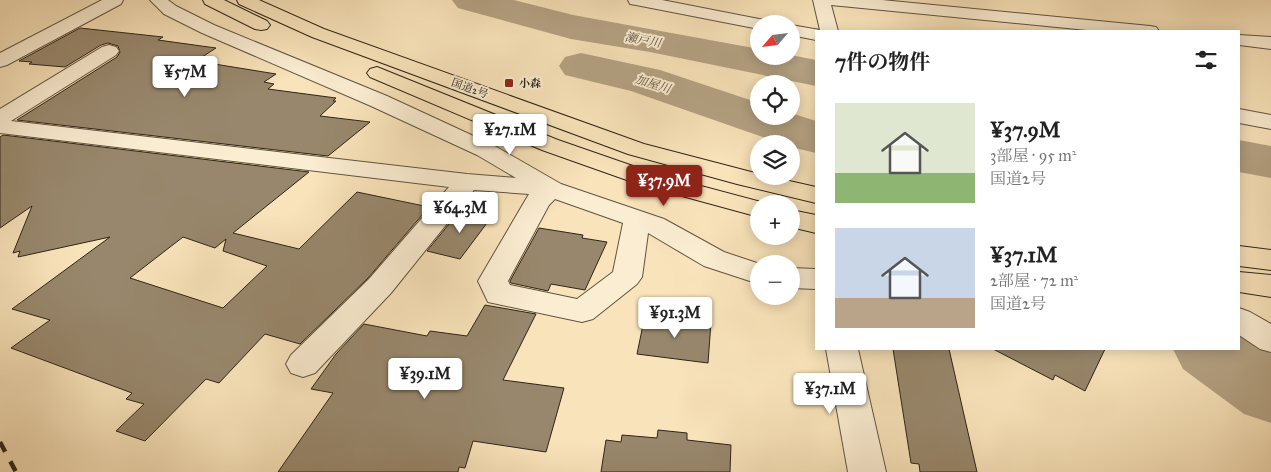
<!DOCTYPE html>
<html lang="ja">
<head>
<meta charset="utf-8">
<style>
  :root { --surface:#fff; --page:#f6f6f6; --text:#222; --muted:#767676; --accent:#8f2418 }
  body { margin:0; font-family:"IM FELL Great Primer","Noto Serif JP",serif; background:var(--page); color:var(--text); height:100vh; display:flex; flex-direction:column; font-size:19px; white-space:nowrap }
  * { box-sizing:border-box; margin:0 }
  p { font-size:16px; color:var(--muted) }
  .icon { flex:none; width:28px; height:28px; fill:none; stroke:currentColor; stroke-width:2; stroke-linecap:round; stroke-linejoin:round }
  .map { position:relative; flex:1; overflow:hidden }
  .side { position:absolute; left:815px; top:30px; width:425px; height:320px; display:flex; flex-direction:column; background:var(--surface); border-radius:0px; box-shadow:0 2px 12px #0003 }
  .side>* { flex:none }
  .needle { width:32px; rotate:242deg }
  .buttons { position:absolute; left:750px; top:15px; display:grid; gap:10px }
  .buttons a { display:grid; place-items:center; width:50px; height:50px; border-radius:50%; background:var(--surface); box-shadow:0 2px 12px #0003; font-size:25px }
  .price { position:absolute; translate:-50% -42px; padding:0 11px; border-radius:5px; background:#fff; color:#222; font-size:16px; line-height:32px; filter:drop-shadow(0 1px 2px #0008) }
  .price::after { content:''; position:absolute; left:50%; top:30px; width:15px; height:11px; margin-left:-8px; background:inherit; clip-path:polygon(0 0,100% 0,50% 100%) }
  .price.on { background:var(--accent); color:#fff }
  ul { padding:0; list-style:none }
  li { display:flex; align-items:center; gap:15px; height:125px; padding:0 20px }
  li span { display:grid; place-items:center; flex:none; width:140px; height:100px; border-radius:0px; color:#555 }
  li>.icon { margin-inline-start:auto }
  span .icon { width:60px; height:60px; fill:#fffc; stroke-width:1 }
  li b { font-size:21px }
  h2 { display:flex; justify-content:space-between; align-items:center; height:60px; padding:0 20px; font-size:21px }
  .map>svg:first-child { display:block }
</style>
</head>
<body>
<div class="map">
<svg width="1271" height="472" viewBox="0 0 1271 472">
  <rect width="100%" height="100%" fill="#f9e3ba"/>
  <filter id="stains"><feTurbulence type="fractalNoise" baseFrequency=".004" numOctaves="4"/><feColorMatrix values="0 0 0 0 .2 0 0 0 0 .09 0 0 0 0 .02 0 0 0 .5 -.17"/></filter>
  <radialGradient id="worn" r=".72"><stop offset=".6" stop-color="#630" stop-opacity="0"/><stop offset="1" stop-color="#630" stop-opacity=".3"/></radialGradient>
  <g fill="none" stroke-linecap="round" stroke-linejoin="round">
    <!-- river -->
    <g fill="#b4a283" fill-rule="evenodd">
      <polygon points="452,0 514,0 573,15 759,49 759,56 791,55 816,60 816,86 650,52 571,39 458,8"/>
      <polygon points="581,53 660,70 759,103 759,116 791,116 791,113 816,121 816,153 791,147 791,144 783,144 631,91 565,75 559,66 565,57"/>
      <polygon points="1239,140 1271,146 1271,178 1239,172"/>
      <polygon points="1239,331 1271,352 1271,423 1244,414 1183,369 1173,349 1239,349"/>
    </g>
  </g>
  <!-- building -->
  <g fill="#98876c" stroke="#2e2418" fill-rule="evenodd">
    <polygon points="80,28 163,37 158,40 216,48 196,61 276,74 264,82 274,84 268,89 336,98 333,101 336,101 320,116 370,122 328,156 17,120 117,57 120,52 118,46 108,43 101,45 65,67 29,64 32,62 19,61"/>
    <path d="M3,135l306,37 -76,61 66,16 58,-57 72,15 -61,71 -68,66 -35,-10 -46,49 -13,-4 -61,62 -29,-10 28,-27 -18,-5 6,-6 -121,-45 39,-28 -38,-11 98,-72 -92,20 2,-6 -7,2 19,-47 -32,22v-91zM183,237l32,11 11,-9 -3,12 44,15 -44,42 -93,-30z"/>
    <polygon points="462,208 493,215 460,259 427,251"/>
    <polygon points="539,228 583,235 582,238 607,242 585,290 551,284 548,291 511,283 510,281"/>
    <polygon points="485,305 536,314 503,380 564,388 546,452 473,441 465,468 459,467 458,472 278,472 333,393 311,389 336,354 364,324 427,336 430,331 467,336"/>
    <polygon points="645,315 711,322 708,363 637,354"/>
    <polygon points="893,349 949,349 977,472 920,472 919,464 911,463"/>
    <polygon points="993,349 1105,349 1085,391 1055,375 1053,380"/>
    <polygon points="658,430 687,433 687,440 731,445 730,472 601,472 606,440 621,442 622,435 657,438"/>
  </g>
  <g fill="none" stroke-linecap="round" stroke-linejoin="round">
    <defs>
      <g id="minor">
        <polygon points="102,0 123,0 121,4 7,65 0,67 0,53"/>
        <path d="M150,0h18l8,6 38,19 173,71 106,49 68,39 103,35 60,33 36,12 -1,20 -55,-18 -56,-33 -6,44 -5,7 -44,35 -11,3 -94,-20 -10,-21 51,-87 -55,-4 -83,103 -76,80 -12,4 -12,-4 -5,-9 5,-9 78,-76 80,-92 -449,-54v-24l102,-62 7,-2 7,2 3,4 -3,4 -105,66 456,53 49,4 -39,-23 -106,-49 -169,-73 -38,-19zM555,199l68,24 -10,49 -36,27 -67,-14 -2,-4 41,-76z"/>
        <polygon points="628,0 662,0 759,19 765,20 768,24 759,24 759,29 636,5 630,4"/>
        <polygon points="813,0 882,0 1150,26 1156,27 1159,31 1097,31 831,5 838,31 816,31 816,40 791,35 791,25 820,30"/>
        <polygon points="1239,35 1271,37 1271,49 1239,45"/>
        <polygon points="1239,109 1271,115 1271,129 1239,123"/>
        <polygon points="791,268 816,269 816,289 791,288"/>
        <polygon points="1239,308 1250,312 1271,324 1271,352 1260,349 1239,335"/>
        <polygon points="826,349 858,349 886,472 848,472"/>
      </g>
      <g id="highway">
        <polygon points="203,0 224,0 267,21 270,25 267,29 261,30 255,29 205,4"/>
        <polygon points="237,0 259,0 324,29 644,144 759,174 759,176 767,176 816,187 816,203 737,184 628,154 312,37 239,4"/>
        <polygon points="377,67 558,140 656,174 769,204 759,204 759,217 638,184 542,150 370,77 367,73 370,69"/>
        <polygon points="791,210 816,215 816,233 791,227"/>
        <polygon points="1239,246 1271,250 1271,270 1239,266"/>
        <polygon points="1239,272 1271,275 1271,297 1239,292"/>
      </g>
    </defs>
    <!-- minor casing -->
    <use href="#minor" stroke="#615440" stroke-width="2"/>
    <!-- highway casing -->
    <use href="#highway" stroke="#2e2418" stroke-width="2"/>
    <!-- minor -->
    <use href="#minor" fill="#fbedd2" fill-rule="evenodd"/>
    <!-- highway -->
    <use href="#highway" fill="#f9e3ba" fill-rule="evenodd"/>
    <!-- rail -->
    <polyline stroke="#2e2418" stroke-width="4.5" stroke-dasharray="11 11" stroke-linecap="butt" points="0,442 16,472"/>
  </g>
  <!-- markers -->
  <rect fill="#8f2418" stroke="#fbedd2" stroke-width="2" x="504" y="78" width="10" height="10" rx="2.5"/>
  <g text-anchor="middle" stroke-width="4" stroke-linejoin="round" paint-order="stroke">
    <!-- far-poi labels -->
    <g font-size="11" font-weight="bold" fill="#2e2418" stroke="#fbedd2" text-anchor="start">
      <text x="519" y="87">小森</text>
    </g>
    <!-- far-street labels -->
    <g font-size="11" fill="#2e2418" stroke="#fbedd2">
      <text transform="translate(470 88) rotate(20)" y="4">国道2号</text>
    </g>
    <!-- far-water labels -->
    <g font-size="12" font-style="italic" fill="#5d503d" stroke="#fbedd2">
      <text transform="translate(643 40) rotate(11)" y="4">瀬戸川</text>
      <text transform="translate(653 84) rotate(17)" y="4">加屋川</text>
    </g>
  </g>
  <rect width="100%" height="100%" filter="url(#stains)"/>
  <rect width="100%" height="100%" fill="url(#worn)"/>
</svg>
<div class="buttons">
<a><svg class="needle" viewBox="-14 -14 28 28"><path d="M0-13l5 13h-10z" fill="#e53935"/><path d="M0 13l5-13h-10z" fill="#767676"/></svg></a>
<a><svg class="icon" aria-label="locate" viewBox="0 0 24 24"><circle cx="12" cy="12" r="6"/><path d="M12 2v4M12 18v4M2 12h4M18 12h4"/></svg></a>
<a><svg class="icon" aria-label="layers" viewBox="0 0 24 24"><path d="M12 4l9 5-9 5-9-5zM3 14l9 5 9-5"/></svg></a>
<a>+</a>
<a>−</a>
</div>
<b class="price" style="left:185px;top:98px">¥57M</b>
<b class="price" style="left:510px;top:156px">¥27.1M</b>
<b class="price on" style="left:664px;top:207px">¥37.9M</b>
<b class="price" style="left:460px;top:234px">¥64.3M</b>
<b class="price" style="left:675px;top:339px">¥91.3M</b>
<b class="price" style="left:425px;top:400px">¥39.1M</b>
<b class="price" style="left:830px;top:415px">¥37.1M</b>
<section class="side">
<h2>7件の物件<svg class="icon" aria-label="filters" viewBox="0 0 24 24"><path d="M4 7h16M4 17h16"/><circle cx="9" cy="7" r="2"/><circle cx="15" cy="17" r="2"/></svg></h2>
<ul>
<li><span style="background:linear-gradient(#dfe7d0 70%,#8fb573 0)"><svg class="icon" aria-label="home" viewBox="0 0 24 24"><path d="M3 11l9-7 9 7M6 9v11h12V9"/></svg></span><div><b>¥37.9M</b><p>3部屋 · 95 m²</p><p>国道2号</p></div></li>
<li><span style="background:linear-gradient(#c9d6e8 70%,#b9a48a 0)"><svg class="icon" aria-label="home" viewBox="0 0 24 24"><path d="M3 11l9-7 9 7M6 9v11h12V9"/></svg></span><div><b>¥37.1M</b><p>2部屋 · 72 m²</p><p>国道2号</p></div></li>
</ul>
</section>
</div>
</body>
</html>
